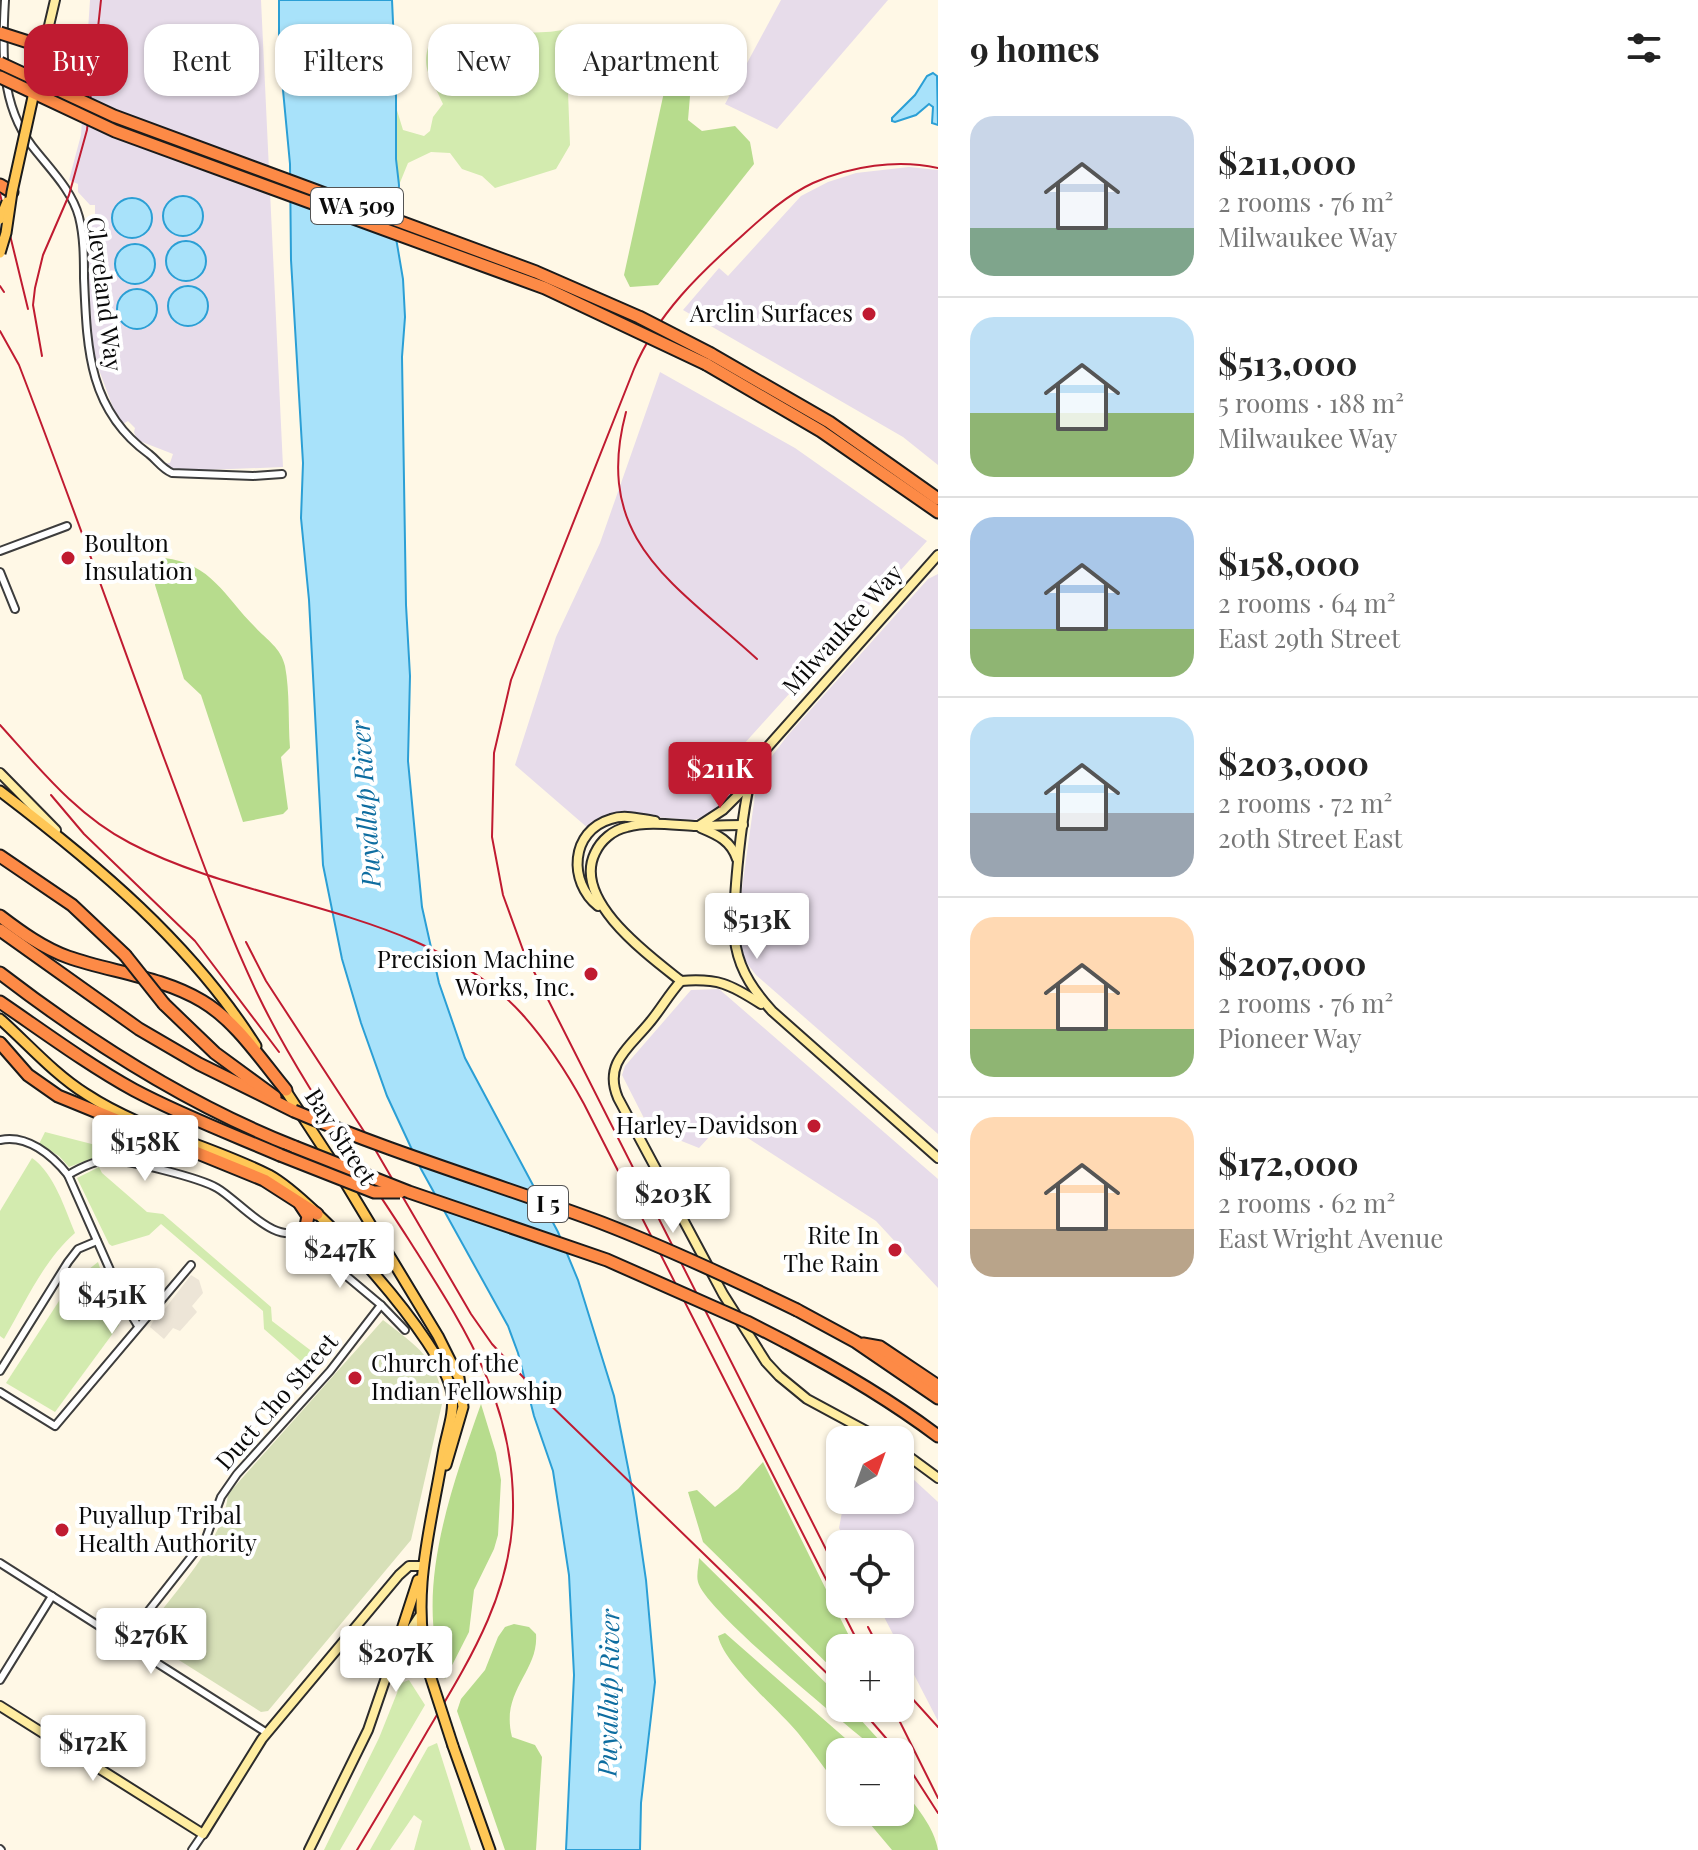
<!DOCTYPE html>
<html lang="en">
<head>
<meta charset="utf-8">
<style>
  :root { --surface:#fff; --page:#f6f6f6; --text:#222; --muted:#767676; --line:#e0e0e0; --accent:#c01b31 }
  body { margin:0; font-family:"Playfair Display",serif; background:var(--page); color:var(--text); height:100vh; display:flex; flex-direction:column; font-size:30px; white-space:nowrap }
  * { box-sizing:border-box; margin:0 }
  p { font-size:26px; color:var(--muted) }
  .icon { flex:none; width:44px; height:44px; fill:none; stroke:currentColor; stroke-width:2; stroke-linecap:round; stroke-linejoin:round }
  .map { position:relative; flex:1; overflow:hidden }
  .drawer { display:flex; flex-direction:column; background:var(--surface); width:760px }
  .drawer>* { flex:none }
  .banner { position:absolute; left:24px; top:24px; width:760px; height:72px; display:flex; gap:16px }
  .needle { width:52px; rotate:41deg }
  .buttons { position:absolute; left:826px; top:1426px; display:grid; gap:16px }
  .buttons a { display:grid; place-items:center; width:88px; height:88px; border-radius:16px; background:var(--surface); box-shadow:0 2px 6px #0004; font-size:40px }
  .price { position:absolute; translate:-50% -68px; padding:0 18px; border-radius:8px; background:#fff; color:#222; font-size:26px; line-height:52px; filter:drop-shadow(0 2px 4px #0008) }
  .price::after { content:''; position:absolute; left:50%; top:48px; width:24px; height:18px; margin-left:-12px; background:inherit; clip-path:polygon(0 0,100% 0,50% 100%) }
  .price.active { background:var(--accent); color:#fff }
  ul { padding:0; list-style:none }
  li { display:flex; align-items:center; gap:24px; height:200px; padding:0 32px }
  li+li { border-top:2px solid var(--line) }
  li span { display:grid; place-items:center; flex:none; width:224px; height:160px; border-radius:24px; color:#555 }
  li>.icon { margin-inline-start:auto }
  span .icon { width:96px; height:96px; fill:#fffc; stroke-width:1 }
  li b { font-size:34px }
  h2 { display:flex; justify-content:space-between; align-items:center; height:96px; padding:0 32px; font-size:34px }
  .chip { padding:0 28px; border-radius:24px; background:var(--surface); box-shadow:0 2px 6px #0004; font-size:28px; line-height:72px }
  .chip.active { background:var(--accent); color:#fff }
  main { display:flex; flex:1; min-height:0 }
  .map>svg:first-child { display:block }
</style>
</head>
<body>
<main>
<div class="map">
<svg width="938" height="1850" viewBox="0 0 938 1850">
  <rect width="100%" height="100%" fill="#fff8e6"/>
  <!-- industrial -->
  <g fill="#e7dcea">
    <polygon points="90,0 261,0 283,467 180,471 165,466 166,463 170,463 173,454 137,440 134,432 135,428 128,421 123,424 118,421 92,351 87,234 90,216 95,215 95,205 90,205 78,192 78,184 69,180 81,135"/>
    <polygon points="781,0 888,0 777,129 725,104"/>
    <polygon points="909,167 938,170 938,465 903,437 683,310 719,268 728,276 801,196 828,182 856,173"/>
    <polygon points="660,372 795,448 927,541 715,776 735,794 725,805 709,815 694,820 614,814 602,818 589,829 515,765 556,637 600,543"/>
    <polygon points="938,574 938,1134 756,975 746,962 738,939 738,917 756,788 765,765 788,735 928,579"/>
    <polygon points="719,989 938,1179 938,1288 876,1221 723,1122 699,1148 649,1128 622,1075 625,1066 691,990"/>
    <polygon points="900,1467 938,1502 938,1721 881,1611 900,1604 900,1601 912,1594 900,1572 900,1544 848,1544 839,1528 842,1512 851,1500 900,1500"/>
  </g>
  <!-- green -->
  <g fill="#d3ebaf">
    <path d="M472,28l13,8c27,-7 54,0 81,-7l14,17 -5,27 -7,19 2,53 -14,24 -61,19 -13,-12 -20,-7 -12,-16 -19,-1 -23,11 -9,22 -3,-26v-52l7,23 21,6 6,-5 3,-14 10,-13c-13,-30 -25,-36 -10,-70l12,-4z"/>
    <polygon points="45,1132 119,1151 118,1157 99,1156 69,1167 59,1156 39,1144"/>
    <path d="M32,1158c22,15 33,51 43,75 -32,28 -50,70 -71,106l-4,-3v-125z"/>
    <polygon points="99,1167 102,1173 147,1212 163,1214 271,1307 272,1321 322,1359 312,1371 264,1329 263,1311 161,1224 149,1235 112,1246 109,1244 77,1178"/>
    <polygon points="98,1262 119,1325 55,1412 6,1383 70,1284"/>
    <polygon points="409,1680 425,1705 340,1850 324,1850 379,1738 401,1683"/>
    <polygon points="437,1743 471,1850 414,1850 422,1821 414,1815 390,1850 370,1850 428,1747"/>
  </g>
  <!-- forest -->
  <g fill="#b7dc8d">
    <polygon points="666,83 682,83 690,96 688,120 702,131 735,126 750,142 754,164 658,285 630,287 624,275"/>
    <path d="M164,558c47,5 61,39 91,69 12,13 26,21 30,39 5,26 3,56 5,82l-9,9 7,52 -5,5 -40,8 -42,-127 -17,-16 -29,-94 1,-15z"/>
    <path d="M481,1404l15,49 5,27 -3,55 -4,14 -20,41 -5,42 -24,47c-33,-86 7,-193 36,-275z"/>
    <polygon points="763,1462 855,1648 840,1648 840,1676 703,1542 688,1492 697,1490 715,1507 738,1489"/>
    <path d="M699,1558l141,139v11h10l40,44h-11c-31,-26 -174,-141 -181,-170 -2,-7 1,-17 1,-24z"/>
    <path d="M514,1624l15,3 7,7c3,38 -36,56 -24,103l23,8 7,12 -6,93h-31l-48,-139 4,-12 24,-29 13,-33 7,-10z"/>
    <path d="M725,1633l136,119h-21v36c-15,-18 -28,-38 -42,-55 -21,-25 -74,-69 -80,-97z"/>
    <path d="M900,1788c15,15 35,41 38,62h-46l-32,-38h40z"/>
  </g>
  <!-- cemetery -->
  <path fill="#d7e0b8" d="M383,1320c32,25 58,40 59,84l-31,136 -143,171 -7,1 -117,-74v-5c28,-38 80,-91 84,-139z"/>
  <!-- plaza -->
  <polygon fill="#ede5d7" points="191,1275 199,1280 203,1293 192,1306 197,1312 180,1331 173,1328 164,1339 150,1327 157,1314 164,1310"/>
  <!-- water -->
  <g fill="#a8e2fa" stroke="#2b9fd5" stroke-width="2">
    <polygon points="279,0 392,0 396,88 396,159 399,185 396,238 403,279 405,317 402,357 406,605 410,676 408,761 422,907 439,983 465,1058 558,1232 578,1280 614,1396 634,1498 646,1580 655,1682 641,1803 640,1850 566,1850 574,1675 569,1575 553,1471 534,1416 518,1353 508,1326 421,1169 387,1096 361,1023 342,959 323,865 309,600 301,518 303,463 291,260 290,164 279,48"/>
    <polygon points="933,73 937,76 938,125 932,123 933,107 929,104 916,115 895,122 892,121 892,118 915,95 927,76"/>
    <circle cx="183" cy="216" r="20"/>
    <circle cx="132" cy="218" r="20"/>
    <circle cx="186" cy="261" r="20"/>
    <circle cx="135" cy="264" r="20"/>
    <circle cx="188" cy="306" r="20"/>
    <circle cx="137" cy="309" r="20"/>
  </g>
  <g fill="none" stroke-linecap="round" stroke-linejoin="round">
    <defs>
      <g id="street">
        <path d="M5,0c-3,51 -5,104 27,146 17,22 40,44 47,71 5,20 5,41 5,61 3,70 4,132 65,176 9,7 12,14 23,19l81,3 29,-2"/>
        <polyline points="0,551 67,526"/>
        <polyline points="0,572 15,609"/>
        <path d="M0,1140c27,-6 52,15 68,35l58,131 12,20"/>
        <path d="M68,1175c12,-7 27,-15 41,-15 20,0 91,18 108,28 23,13 62,64 89,38"/>
        <polyline points="299,1232 307,1243 381,1305 405,1330"/>
        <polyline points="0,1371 68,1262 78,1249 97,1241"/>
        <polyline points="0,1392 55,1426 191,1265"/>
        <polyline points="0,1563 267,1733"/>
        <polyline points="124,1642 206,1538 221,1497 237,1474 330,1371 381,1305"/>
        <polyline points="0,1680 52,1596"/>
        <polyline points="0,1849 1,1850"/>
        <polyline points="192,1850 203,1834"/>
      </g>
      <g id="secondary">
        <polyline points="44,47 55,0"/>
        <path d="M938,555l-181,204c-14,29 -27,156 -21,188 5,26 19,45 36,64l166,147"/>
        <polyline points="0,773 56,830"/>
        <polyline points="700,825 723,810 748,785"/>
        <path d="M743,825c-16,0 -32,1 -49,1 -21,-1 -46,-5 -67,1 -14,3 -26,13 -32,26 -23,47 53,102 86,128 37,-3 49,3 80,23"/>
        <path d="M701,828c17,7 30,13 36,31"/>
        <path d="M598,906c-30,-24 -28,-75 13,-87 14,-5 29,0 44,2"/>
        <path d="M681,981c-12,13 -20,28 -31,41 -20,25 -47,41 -32,76l105,196 43,68 13,14 28,23 76,41"/>
        <polyline points="900,1450 938,1478"/>
        <polyline points="0,1706 203,1834 262,1739 399,1575 409,1566 422,1566"/>
        <polyline points="309,1850 368,1730 393,1657 419,1617"/>
      </g>
      <g id="primary">
        <path d="M0,791c96,73 191,152 256,255"/>
        <path d="M0,1019c28,25 54,55 86,75 56,37 124,51 183,81 46,25 176,168 183,219 3,20 -6,40 -9,60 -12,73 -33,140 -15,215"/>
        <polyline points="282,1085 333,1163"/>
        <polyline points="343,1179 438,1336 459,1378 463,1407 446,1465"/>
        <polyline points="393,1657 418,1580"/>
        <polyline points="393,1657 400,1651 410,1650 425,1665"/>
        <polyline points="453,1746 490,1850"/>
      </g>
      <g id="highway">
        <polyline points="0,185 12,192"/>
        <polyline points="711,354 829,422 938,499"/>
        <polyline points="706,364 821,431 938,512"/>
        <polyline points="0,856 72,905 125,955"/>
        <path d="M0,916c21,16 43,32 68,41 43,15 94,20 134,44 34,20 59,59 84,89"/>
        <polyline points="0,930 139,1029 199,1064 294,1111"/>
        <path d="M0,973c91,70 188,132 295,174"/>
        <path d="M0,1002c44,30 87,62 134,88 47,25 97,44 146,65"/>
        <polyline points="164,1004 215,1053 275,1097"/>
        <polyline points="0,1043 28,1075 58,1096 264,1180 317,1214"/>
        <polyline points="300,1204 308,1216 306,1226"/>
        <polyline points="797,1310 856,1342 938,1398"/>
        <path d="M786,1342c53,28 104,58 152,94"/>
        <polyline points="863,1344 880,1347 938,1386"/>
      </g>
    </defs>
    <!-- street casing -->
    <use href="#street" stroke="#3d3d3d" stroke-width="10"/>
    <!-- secondary casing -->
    <use href="#secondary" stroke="#2c2c2c" stroke-width="12"/>
    <!-- primary casing -->
    <use href="#primary" stroke="#1b1b1b" stroke-width="13"/>
    <!-- highway casing -->
    <use href="#highway" stroke="#1b1b1b" stroke-width="15"/>
    <!-- street -->
    <use href="#street" stroke="#fff" stroke-width="6"/>
    <!-- secondary -->
    <use href="#secondary" stroke="#ffeda1" stroke-width="8"/>
    <!-- primary -->
    <use href="#primary" stroke="#ffc756" stroke-width="9"/>
    <!-- highway -->
    <use href="#highway" stroke="#fd8a46" stroke-width="11"/>
    <!-- rail -->
    <g stroke="#c01b31" stroke-width="2">
      <polyline points="0,194 28,309"/>
      <polyline points="0,286 4,292"/>
      <path d="M0,331l19,34c50,130 97,262 145,393 30,79 57,160 94,237 41,85 99,164 151,245 55,87 106,162 104,270 -1,83 -44,151 -85,220 -23,40 -47,80 -71,120"/>
      <polyline points="42,356 33,305 35,288 43,255 69,195 87,130 101,0"/>
      <path d="M626,412c-34,128 48,171 131,247"/>
      <path d="M0,725c39,43 77,91 130,118 121,64 297,66 392,171 25,28 44,57 62,90l277,544"/>
      <polyline points="51,795 84,834 195,941 279,1052"/>
      <polyline points="246,942 266,981 369,1139 471,1314 492,1344 538,1393 840,1686"/>
      <path d="M840,1577l-317,-627 -20,-55 -11,-58 2,-84 17,-73 123,-311c23,-55 66,-96 110,-135 21,-19 43,-39 69,-51 38,-17 84,-24 125,-15"/>
      <polyline points="868,1627 879,1648"/>
      <polyline points="900,1685 938,1727"/>
      <polyline points="860,1708 898,1752"/>
      <polyline points="893,1708 938,1798"/>
      <polyline points="900,1754 938,1813"/>
    </g>
    <defs>
      <g id="primary-bridge">
        <polyline points="0,219 7,202"/>
        <polyline points="0,253 6,233 12,192 44,47"/>
        <polyline points="428,1669 453,1746"/>
      </g>
      <g id="highway-bridge">
        <polyline points="0,33 44,47"/>
        <polyline points="0,63 114,116 536,272 639,317 711,354"/>
        <polyline points="0,77 115,131 545,288 706,364"/>
        <polyline points="125,955 164,1004"/>
        <path d="M294,1111c101,43 206,74 308,112 67,26 131,56 195,87"/>
        <polyline points="295,1147 409,1192 607,1260 747,1322 786,1342"/>
        <polyline points="280,1155 374,1192 400,1192"/>
      </g>
    </defs>
    <!-- primary-bridge casing -->
    <use href="#primary-bridge" stroke="#1b1b1b" stroke-width="13" stroke-linecap="butt"/>
    <!-- highway-bridge casing -->
    <use href="#highway-bridge" stroke="#1b1b1b" stroke-width="15" stroke-linecap="butt"/>
    <!-- primary-bridge -->
    <use href="#primary-bridge" stroke="#ffc756" stroke-width="9"/>
    <!-- highway-bridge -->
    <use href="#highway-bridge" stroke="#fd8a46" stroke-width="11"/>
  </g>
  <!-- markers -->
  <g fill="#c01b31" stroke="#fff" stroke-width="3">
    <circle cx="869" cy="314" r="8"/>
    <circle cx="68" cy="558" r="8"/>
    <circle cx="591" cy="974" r="8"/>
    <circle cx="814" cy="1126" r="8"/>
    <circle cx="895" cy="1250" r="8"/>
    <circle cx="355" cy="1378" r="8"/>
    <circle cx="62" cy="1530" r="8"/>
  </g>
  <g text-anchor="middle" stroke-width="8" stroke-linejoin="round" paint-order="stroke">
    <!-- shield labels -->
    <g fill="#fff" stroke="#545454" stroke-width="2">
      <rect x="311" y="188" width="92" height="36" rx="6"/>
      <rect x="528" y="1186" width="40" height="36" rx="6"/>
    </g>
    <g font-size="22" font-weight="bold" fill="#0a0a0a">
      <text x="357" y="214">WA 509</text>
      <text x="548" y="1212">I 5</text>
    </g>
    <!-- street labels -->
    <g font-size="24" fill="#0a0a0a" stroke="#fff">
      <text transform="translate(104 294) rotate(83)" y="8">Cleveland Way</text>
      <text transform="translate(843 630) rotate(-48)" y="8">Milwaukee Way</text>
      <text transform="translate(340 1137) rotate(57)" y="8">Bay Street</text>
      <text transform="translate(277 1402) rotate(-49)" y="8">Duct Cho Street</text>
    </g>
    <!-- poi labels -->
    <g font-size="24" fill="#0a0a0a" stroke="#fff" text-anchor="end">
      <text x="853" y="322">Arclin Surfaces</text>
      <text x="84" y="552" text-anchor="start">Boulton<tspan x="84" dy="28">Insulation</tspan></text>
      <text x="575" y="968">Precision Machine<tspan x="575" dy="28">Works, Inc.</tspan></text>
      <text x="798" y="1134">Harley-Davidson</text>
      <text x="879" y="1244">Rite In<tspan x="879" dy="28">The Rain</tspan></text>
      <text x="371" y="1372" text-anchor="start">Church of the<tspan x="371" dy="28">Indian Fellowship</tspan></text>
      <text x="78" y="1524" text-anchor="start">Puyallup Tribal<tspan x="78" dy="28">Health Authority</tspan></text>
    </g>
    <!-- water labels -->
    <g font-size="26" font-style="italic" fill="#0e6da0" stroke="#fff">
      <text transform="translate(366 804) rotate(-94)" y="9">Puyallup River</text>
      <text transform="translate(609 1693) rotate(-89)" y="9">Puyallup River</text>
    </g>
  </g>
</svg>
<div class="buttons">
<a><svg class="needle" viewBox="-14 -14 28 28"><path d="M0-13l5 13h-10z" fill="#e53935"/><path d="M0 13l5-13h-10z" fill="#767676"/></svg></a>
<a><svg class="icon" aria-label="locate" viewBox="0 0 24 24"><circle cx="12" cy="12" r="6"/><path d="M12 2v4M12 18v4M2 12h4M18 12h4"/></svg></a>
<a>+</a>
<a>−</a>
</div>
<b class="price active" style="left:720px;top:810px">$211K</b>
<b class="price" style="left:757px;top:961px">$513K</b>
<b class="price" style="left:145px;top:1183px">$158K</b>
<b class="price" style="left:673px;top:1235px">$203K</b>
<b class="price" style="left:340px;top:1290px">$247K</b>
<b class="price" style="left:112px;top:1336px">$451K</b>
<b class="price" style="left:151px;top:1676px">$276K</b>
<b class="price" style="left:396px;top:1694px">$207K</b>
<b class="price" style="left:93px;top:1783px">$172K</b>
<div class="banner">
<a class="chip active">Buy</a>
<a class="chip">Rent</a>
<a class="chip">Filters</a>
<a class="chip">New</a>
<a class="chip">Apartment</a>
</div>
</div>
<section class="drawer">
<h2>9 homes<svg class="icon" aria-label="filters" viewBox="0 0 24 24"><path d="M4 7h16M4 17h16"/><circle cx="9" cy="7" r="2"/><circle cx="15" cy="17" r="2"/></svg></h2>
<ul>
<li><span style="background:linear-gradient(#c9d6e8 70%,#7fa58c 0)"><svg class="icon" aria-label="home" viewBox="0 0 24 24"><path d="M3 11l9-7 9 7M6 9v11h12V9"/></svg></span><div><b>$211,000</b><p>2 rooms · 76 m²</p><p>Milwaukee Way</p></div></li>
<li><span style="background:linear-gradient(#bfe0f5 60%,#8fb573 0)"><svg class="icon" aria-label="home" viewBox="0 0 24 24"><path d="M3 11l9-7 9 7M6 9v11h12V9"/></svg></span><div><b>$513,000</b><p>5 rooms · 188 m²</p><p>Milwaukee Way</p></div></li>
<li><span style="background:linear-gradient(#a9c7e8 70%,#8fb573 0)"><svg class="icon" aria-label="home" viewBox="0 0 24 24"><path d="M3 11l9-7 9 7M6 9v11h12V9"/></svg></span><div><b>$158,000</b><p>2 rooms · 64 m²</p><p>East 29th Street</p></div></li>
<li><span style="background:linear-gradient(#bfe0f5 60%,#9aa5b1 0)"><svg class="icon" aria-label="home" viewBox="0 0 24 24"><path d="M3 11l9-7 9 7M6 9v11h12V9"/></svg></span><div><b>$203,000</b><p>2 rooms · 72 m²</p><p>20th Street East</p></div></li>
<li><span style="background:linear-gradient(#ffd9b3 70%,#8fb573 0)"><svg class="icon" aria-label="home" viewBox="0 0 24 24"><path d="M3 11l9-7 9 7M6 9v11h12V9"/></svg></span><div><b>$207,000</b><p>2 rooms · 76 m²</p><p>Pioneer Way</p></div></li>
<li><span style="background:linear-gradient(#ffd9b3 70%,#b9a48a 0)"><svg class="icon" aria-label="home" viewBox="0 0 24 24"><path d="M3 11l9-7 9 7M6 9v11h12V9"/></svg></span><div><b>$172,000</b><p>2 rooms · 62 m²</p><p>East Wright Avenue</p></div></li>
</ul>
</section>
</main>
</body>
</html>
